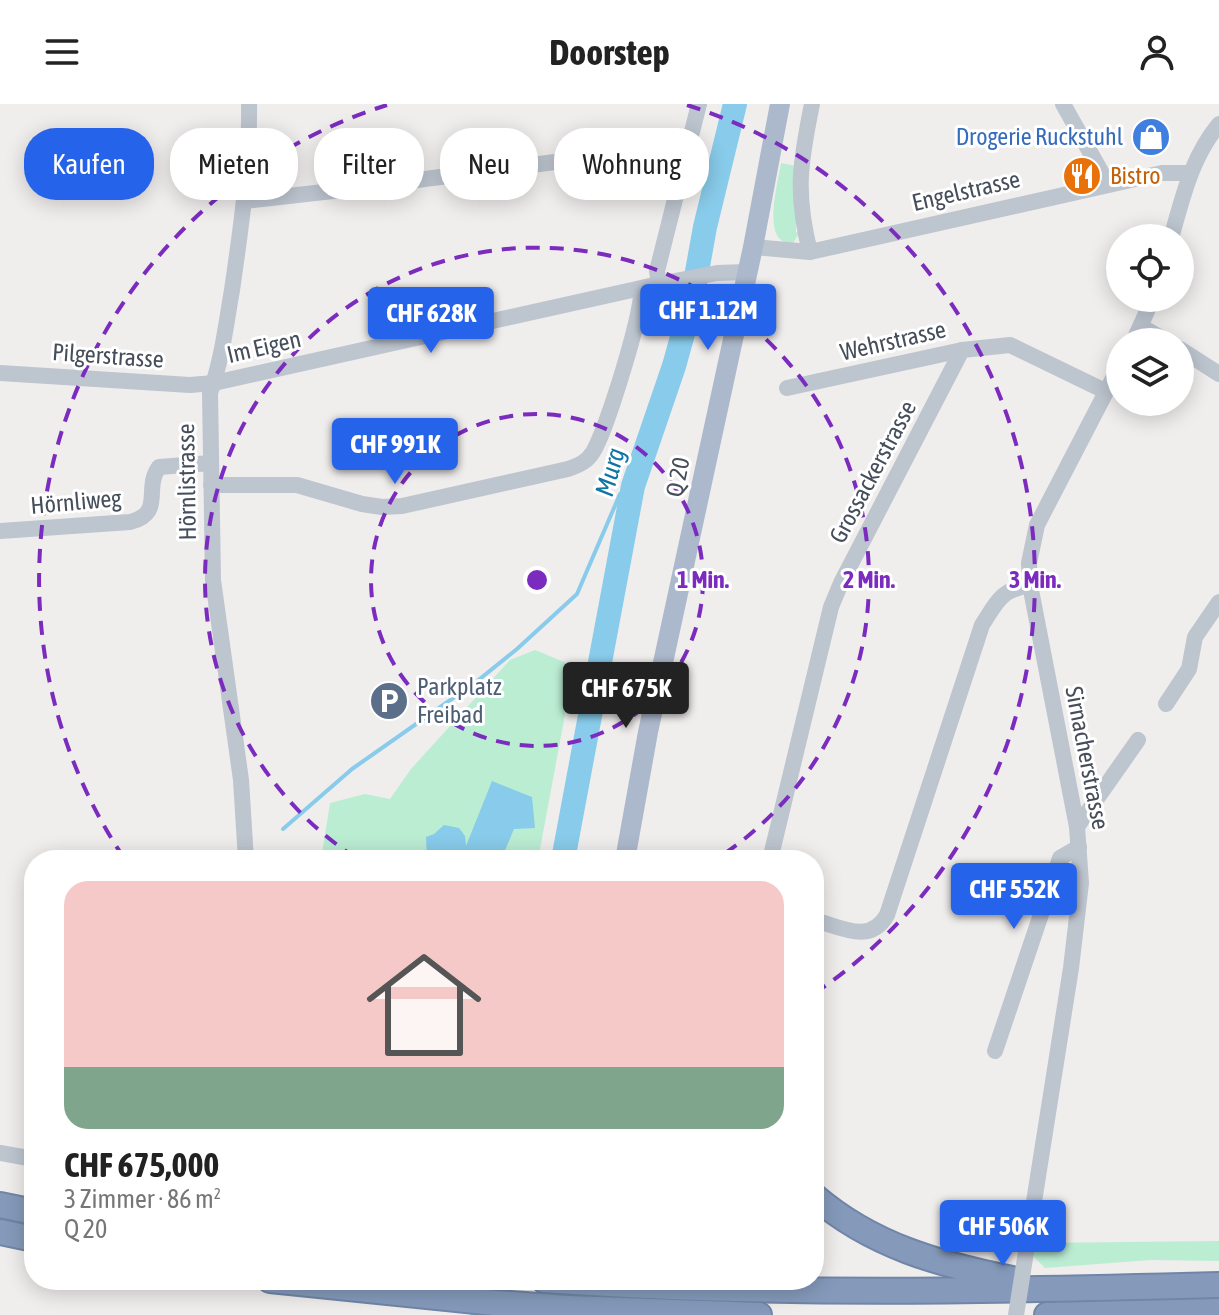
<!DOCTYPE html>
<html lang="de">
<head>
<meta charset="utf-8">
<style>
  :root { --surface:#fff; --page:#f6f6f6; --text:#222; --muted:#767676; --line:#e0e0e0; --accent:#2563eb }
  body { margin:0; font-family:"Asap Condensed",sans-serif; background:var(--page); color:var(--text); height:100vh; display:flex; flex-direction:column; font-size:30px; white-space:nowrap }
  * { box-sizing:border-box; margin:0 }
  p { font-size:26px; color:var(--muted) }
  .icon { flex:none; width:44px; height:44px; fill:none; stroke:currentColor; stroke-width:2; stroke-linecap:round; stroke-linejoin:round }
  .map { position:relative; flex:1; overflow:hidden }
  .panel { position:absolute; left:24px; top:746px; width:800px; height:440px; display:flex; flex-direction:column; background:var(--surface); border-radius:32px; box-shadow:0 4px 20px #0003 }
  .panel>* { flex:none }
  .banner { position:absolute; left:24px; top:24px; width:800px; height:72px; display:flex; gap:16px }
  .fabs { position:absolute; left:1106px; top:120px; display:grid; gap:16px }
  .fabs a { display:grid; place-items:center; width:88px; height:88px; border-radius:50%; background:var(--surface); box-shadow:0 4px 20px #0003; font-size:40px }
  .price { position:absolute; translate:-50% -68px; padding:0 18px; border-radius:8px; background:var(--accent); color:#fff; font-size:26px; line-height:52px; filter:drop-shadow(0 2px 4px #0008) }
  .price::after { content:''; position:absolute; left:50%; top:48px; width:24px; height:18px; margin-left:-12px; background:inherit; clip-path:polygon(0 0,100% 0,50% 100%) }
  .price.current { background:#222; color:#fff }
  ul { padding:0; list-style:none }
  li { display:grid; align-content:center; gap:16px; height:424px; padding:0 40px }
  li+li { border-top:2px solid var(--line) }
  li span { display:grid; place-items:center; height:248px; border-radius:24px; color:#555 }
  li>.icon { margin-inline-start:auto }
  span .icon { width:144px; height:144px; fill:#fffc; stroke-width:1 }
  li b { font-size:34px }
  .pill { padding:0 28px; border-radius:32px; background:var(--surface); box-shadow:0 4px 20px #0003; font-size:28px; line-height:72px }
  .pill.current { background:var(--accent); color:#fff }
  header { display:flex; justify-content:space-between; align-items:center; height:104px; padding:0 40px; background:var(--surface); font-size:36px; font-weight:700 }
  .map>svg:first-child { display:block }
</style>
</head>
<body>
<header><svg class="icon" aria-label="menu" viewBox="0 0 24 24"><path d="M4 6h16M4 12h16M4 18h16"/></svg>Doorstep<svg class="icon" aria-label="person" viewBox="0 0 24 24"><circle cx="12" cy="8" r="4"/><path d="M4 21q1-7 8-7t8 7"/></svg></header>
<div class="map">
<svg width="1219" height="1211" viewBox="0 0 1219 1211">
  <rect width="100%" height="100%" fill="#f0eded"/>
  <!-- green -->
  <g fill="#bbedd3">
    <path d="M781,59l15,3v66l3,1 -6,10c-33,3 -15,-60 -12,-80z"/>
    <polygon points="535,546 574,562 538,756 321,756 330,699 365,690 390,695 411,665 510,556"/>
    <polygon points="1219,1137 1219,1157 1151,1156 1045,1164 1033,1152 1035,1139"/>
  </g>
  <!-- water -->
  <polygon fill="#88cbea" points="492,677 532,693 535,724 514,725 501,756 427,756 426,733 434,730 444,721 459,724 465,732 466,742"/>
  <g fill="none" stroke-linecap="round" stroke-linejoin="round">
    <!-- stream -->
    <polyline stroke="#88cbea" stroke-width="4" points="283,725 352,665 476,578 517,545 577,490 620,390 633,387"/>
    <!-- river -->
    <g stroke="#88cbea" stroke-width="24">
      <polyline points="563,756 633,382 674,262 691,201 705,123 735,0"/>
      <polyline points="482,1211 488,1176"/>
    </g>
    <defs>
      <g id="highway">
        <path d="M814,1092c58,50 125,68 198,83"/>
        <polyline points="0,1101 34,1108"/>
        <polyline points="0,1128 34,1135"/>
        <polyline points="270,1176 495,1199"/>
        <path d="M544,1176c225,16 450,11 675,5"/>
        <polyline points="568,1204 759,1211"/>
        <polyline points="1047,1211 1219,1207"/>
      </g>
    </defs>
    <!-- highway casing -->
    <use href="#highway" stroke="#7085a7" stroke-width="28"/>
    <!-- minor -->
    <g stroke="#bdc5cf" stroke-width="16">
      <polyline points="1063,0 1108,80"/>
      <polyline points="244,97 333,87 677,42 689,44"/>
      <path d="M1171,134c12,-41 20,-80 48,-114"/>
      <polyline points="753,143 810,148 1162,69 1190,69"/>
      <path d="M810,148c-15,-59 -10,-89 2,-148"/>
      <polyline points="659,180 657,167 699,0"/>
      <polyline points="1142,223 1168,238"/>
      <polyline points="1133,238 1153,194"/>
      <polyline points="1180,245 1219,270"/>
      <polyline points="0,269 190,281 214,279 659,180 717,169 747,168"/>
      <polyline points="787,284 962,246"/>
      <path d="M211,381h86l65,19 20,3 20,-1 166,-37c11,-4 19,-7 25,-17 13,-21 51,-142 48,-163"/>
      <path d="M0,427l130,-9c35,-9 13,-33 29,-55l52,-4"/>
      <polyline points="1166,600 1189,565 1195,533 1219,498"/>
      <polyline points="1077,723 1138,636"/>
      <path d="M246,756l-5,-80 -28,-200 -3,-187c12,-33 16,-69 22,-103 9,-62 18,-124 17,-186"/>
      <polyline points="770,756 831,503 841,479 962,246 1010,241 1105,287"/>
      <path d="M814,816c27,7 56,25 73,-5l95,-290c15,-23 18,-35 48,-40"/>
      <polyline points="995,947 1060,754 1079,743"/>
      <polyline points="0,1049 34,1055"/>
      <polyline points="1030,1123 1071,864 1081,779 1077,723 1030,481 1029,459 1037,421 1120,261"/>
    </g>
    <!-- major -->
    <polyline stroke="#acb9cc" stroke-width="20" points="625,756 648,628 753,143 780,0"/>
    <!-- highway -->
    <use href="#highway" stroke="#859abb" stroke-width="24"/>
    <defs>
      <polyline id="highway-bridge" points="495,1199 568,1204"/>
    </defs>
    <!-- highway-bridge casing -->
    <use href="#highway-bridge" stroke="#7085a7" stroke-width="28" stroke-linecap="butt"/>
    <!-- minor-bridge -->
    <polyline stroke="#bdc5cf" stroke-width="16" points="1016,1211 1030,1123"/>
    <!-- highway-bridge -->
    <use href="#highway-bridge" stroke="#859abb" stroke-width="24"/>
  </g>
  <!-- distance rings -->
  <g fill="none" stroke="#7b2cbf" stroke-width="4" stroke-dasharray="14 10">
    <circle cx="537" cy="476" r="166"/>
    <path d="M356 754A332 332 0 1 1 718 754"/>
    <path d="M124 754A498 498 0 0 1 387 1M687 1A498 498 0 0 1 815 889"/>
  </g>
  <!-- icons -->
  <defs>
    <symbol id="shop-disc" viewBox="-11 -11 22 22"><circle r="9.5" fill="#3f7fe0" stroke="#fff"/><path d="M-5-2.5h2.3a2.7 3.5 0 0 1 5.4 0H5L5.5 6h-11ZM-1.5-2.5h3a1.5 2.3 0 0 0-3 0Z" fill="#fff"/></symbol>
    <symbol id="restaurant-disc" viewBox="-11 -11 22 22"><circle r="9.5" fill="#e8710a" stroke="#fff"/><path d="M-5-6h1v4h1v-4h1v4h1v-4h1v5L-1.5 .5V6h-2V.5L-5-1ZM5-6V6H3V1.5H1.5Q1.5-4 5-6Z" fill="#fff"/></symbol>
    <symbol id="parking-disc" viewBox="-11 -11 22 22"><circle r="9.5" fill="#5c6f8a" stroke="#fff"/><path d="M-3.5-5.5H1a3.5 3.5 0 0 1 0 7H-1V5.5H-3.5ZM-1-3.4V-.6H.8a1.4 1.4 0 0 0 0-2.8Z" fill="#fff"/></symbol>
  </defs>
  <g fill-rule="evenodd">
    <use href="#shop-disc" x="1129" y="11" width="44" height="44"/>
    <use href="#restaurant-disc" x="1060" y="50" width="44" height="44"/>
    <use href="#parking-disc" x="367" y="575" width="44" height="44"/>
  </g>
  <g text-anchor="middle" stroke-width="6" stroke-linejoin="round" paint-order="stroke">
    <!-- shop labels -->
    <g font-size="24" fill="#366cbe" stroke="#fff" text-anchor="end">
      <text x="1123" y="41">Drogerie Ruckstuhl</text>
    </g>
    <!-- food labels -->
    <g font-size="24" fill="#c56008" stroke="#fff" text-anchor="start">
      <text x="1110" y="80">Bistro</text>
    </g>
    <!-- street labels -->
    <g font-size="24" fill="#454e5a" stroke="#fff">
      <text transform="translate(966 87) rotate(-13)" y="8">Engelstrasse</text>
      <text transform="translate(893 237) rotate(-13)" y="8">Wehrstrasse</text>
      <text transform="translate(264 243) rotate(-13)" y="8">Im Eigen</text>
      <text transform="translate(108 252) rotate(4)" y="8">Pilgerstrasse</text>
      <text transform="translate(873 368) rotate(-62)" y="8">Grossackerstrasse</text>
      <text transform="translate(678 373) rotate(-78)" y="8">Q 20</text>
      <text transform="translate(187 378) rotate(-91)" y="8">Hörnlistrasse</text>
      <text transform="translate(76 398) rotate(-5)" y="8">Hörnliweg</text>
      <text transform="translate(1087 654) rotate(79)" y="8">Sirnacherstrasse</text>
    </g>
    <!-- service labels -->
    <g font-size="24" fill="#4e5e75" stroke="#fff" text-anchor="start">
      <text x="417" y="591">Parkplatz<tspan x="417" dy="28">Freibad</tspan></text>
    </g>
    <!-- water labels -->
    <g font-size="26" font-style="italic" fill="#0f75a4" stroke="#fff">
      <text transform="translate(610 368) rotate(-75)" y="9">Murg</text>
    </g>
  </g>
  <circle cx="537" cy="476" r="12" fill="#7b2cbf" stroke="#fff" stroke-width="4"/>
  <g font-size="24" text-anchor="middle" font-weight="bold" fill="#7b2cbf" stroke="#fff" stroke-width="6" stroke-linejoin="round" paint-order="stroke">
    <text x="703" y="484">1 Min.</text>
    <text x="869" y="484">2 Min.</text>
    <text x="1035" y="484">3 Min.</text>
  </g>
</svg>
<div class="fabs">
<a><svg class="icon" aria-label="locate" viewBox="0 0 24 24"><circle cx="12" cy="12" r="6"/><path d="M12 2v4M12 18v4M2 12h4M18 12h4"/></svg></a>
<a><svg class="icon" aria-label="layers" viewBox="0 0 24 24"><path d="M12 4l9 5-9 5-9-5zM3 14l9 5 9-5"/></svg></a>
</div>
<b class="price" style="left:708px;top:248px">CHF 1.12M</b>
<b class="price" style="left:431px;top:251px">CHF 628K</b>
<b class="price" style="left:395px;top:382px">CHF 991K</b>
<b class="price current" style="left:626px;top:626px">CHF 675K</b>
<b class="price" style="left:1014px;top:827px">CHF 552K</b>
<b class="price" style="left:1003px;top:1164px">CHF 506K</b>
<div class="banner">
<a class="pill current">Kaufen</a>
<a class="pill">Mieten</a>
<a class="pill">Filter</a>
<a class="pill">Neu</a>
<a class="pill">Wohnung</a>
</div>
<section class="panel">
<ul>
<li><span style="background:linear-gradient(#f6c9c9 75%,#7fa58c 0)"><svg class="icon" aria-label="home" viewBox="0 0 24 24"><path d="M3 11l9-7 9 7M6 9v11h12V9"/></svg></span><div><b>CHF 675,000</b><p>3 Zimmer · 86 m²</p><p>Q 20</p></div></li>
</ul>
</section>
</div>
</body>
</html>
